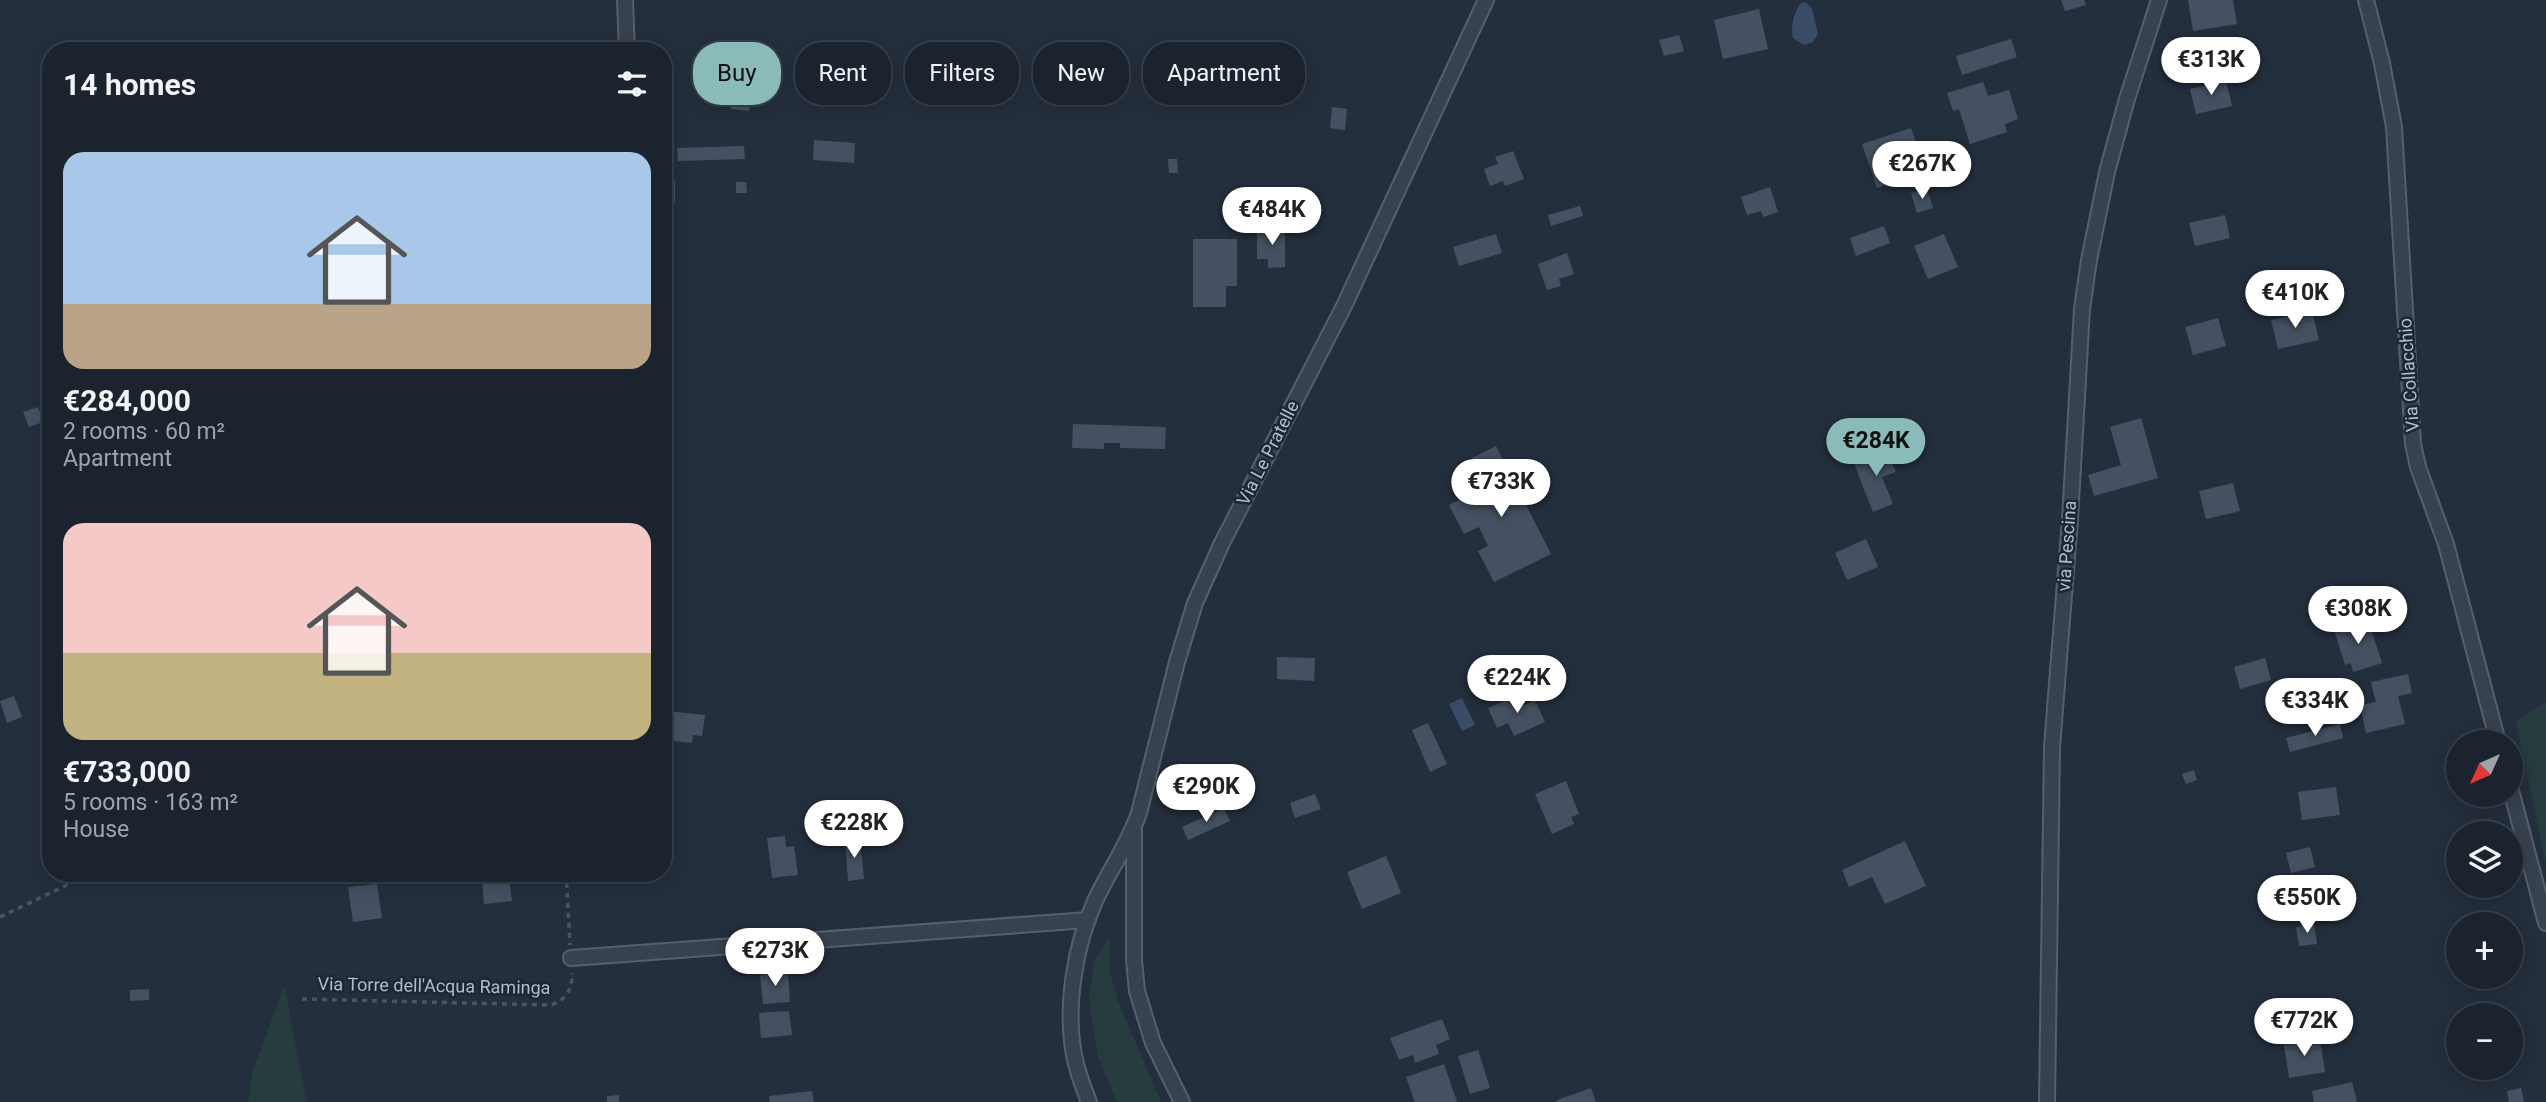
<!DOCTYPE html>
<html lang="en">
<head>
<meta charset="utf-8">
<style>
  :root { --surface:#1b232e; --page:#282f3a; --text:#f1f3f6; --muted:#a0a4aa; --line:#39404a; --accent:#8bbbb9 }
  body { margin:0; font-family:Roboto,sans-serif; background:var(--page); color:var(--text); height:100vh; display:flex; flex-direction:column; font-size:26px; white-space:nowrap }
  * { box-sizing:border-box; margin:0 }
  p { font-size:23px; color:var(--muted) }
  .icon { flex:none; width:38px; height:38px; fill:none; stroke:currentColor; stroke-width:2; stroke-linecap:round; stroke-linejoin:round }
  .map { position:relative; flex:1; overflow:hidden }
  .side { position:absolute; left:42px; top:42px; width:630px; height:840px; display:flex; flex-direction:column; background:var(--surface); border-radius:28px; box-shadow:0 4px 18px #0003,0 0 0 2px var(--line) }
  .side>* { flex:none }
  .guide { position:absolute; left:693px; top:42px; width:665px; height:63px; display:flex; gap:14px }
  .needle { width:46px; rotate:225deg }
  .fabs { position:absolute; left:2446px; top:730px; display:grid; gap:14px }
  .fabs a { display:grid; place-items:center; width:77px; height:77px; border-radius:50%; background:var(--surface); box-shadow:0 4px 18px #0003,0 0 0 2px var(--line); font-size:35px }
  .price { position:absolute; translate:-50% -60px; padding:0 16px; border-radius:24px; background:#fff; color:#222; font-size:23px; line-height:46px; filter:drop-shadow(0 2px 4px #0008) }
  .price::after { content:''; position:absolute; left:50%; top:42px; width:21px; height:16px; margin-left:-10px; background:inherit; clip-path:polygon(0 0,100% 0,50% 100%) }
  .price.active { background:var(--accent); color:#111 }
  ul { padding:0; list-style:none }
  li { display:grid; align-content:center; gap:14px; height:371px; padding:0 21px }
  li span { display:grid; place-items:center; height:217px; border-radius:21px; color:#555 }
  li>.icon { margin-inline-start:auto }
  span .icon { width:126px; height:126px; fill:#fffc; stroke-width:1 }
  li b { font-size:30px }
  h2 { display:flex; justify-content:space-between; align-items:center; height:84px; padding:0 21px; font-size:30px }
  .pill { padding:0 24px; border-radius:28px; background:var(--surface); box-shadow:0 4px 18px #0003,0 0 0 2px var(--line); font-size:24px; line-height:63px }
  .pill.active { background:var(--accent); color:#111 }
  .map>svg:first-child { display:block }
</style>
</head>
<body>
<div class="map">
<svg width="2546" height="1102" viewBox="0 0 2546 1102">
  <rect width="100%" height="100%" fill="#242f3e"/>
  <!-- green -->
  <g fill="#263c3f">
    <polygon points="2546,702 2546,865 2516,721"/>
    <polygon points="1109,937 1110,974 1119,1004 1161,1102 1117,1102 1098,1057 1089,999 1094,962"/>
    <polygon points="284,985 307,1102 248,1102 253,1071"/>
  </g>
  <!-- water -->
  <g fill="#394c67">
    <path d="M1806,2l6,7 6,25 -5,8 -9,3 -11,-7c-3,-10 1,-27 8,-35z"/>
    <polygon points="1462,698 1475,725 1462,731 1449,704"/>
  </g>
  <!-- building -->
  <g fill="#455162">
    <polygon points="2061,0 2084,0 2086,5 2065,11"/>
    <polygon points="2188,0 2233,0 2237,24 2193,31"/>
    <polygon points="1759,9 1768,49 1723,59 1714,20"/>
    <polygon points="1679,35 1684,51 1664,56 1659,40"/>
    <polygon points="2011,39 2017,57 1962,75 1956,56"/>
    <polygon points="2226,81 2232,106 2196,114 2190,89"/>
    <polygon points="1983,82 1988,96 2009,90 2018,119 2005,124 2007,132 1970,144 1959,109 1953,111 1947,93"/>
    <polygon points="733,87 751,88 749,111 731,109"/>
    <polygon points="1332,107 1347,109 1345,130 1330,128"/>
    <polygon points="1911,128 1926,171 1877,188 1862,144"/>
    <polygon points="814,140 855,143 854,163 813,160"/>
    <polygon points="744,146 745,159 678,161 677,148"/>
    <polygon points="1513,151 1524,179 1505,186 1503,181 1490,186 1484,169 1498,164 1495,157"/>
    <polygon points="1168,159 1177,159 1178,173 1169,173"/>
    <polygon points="663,181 675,181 675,202 663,203"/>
    <polygon points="736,182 746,182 747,193 736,193"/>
    <polygon points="1770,187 1778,212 1763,217 1761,211 1747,215 1741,197"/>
    <polygon points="1927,189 1933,208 1917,213 1911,193"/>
    <polygon points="1580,206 1583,216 1551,226 1548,215"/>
    <polygon points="2225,215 2230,238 2195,246 2189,223"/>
    <polygon points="663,218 665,218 669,258 663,258"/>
    <polygon points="1884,226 1890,243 1856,256 1850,238"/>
    <polygon points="1257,229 1285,229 1285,267 1268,268 1268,259 1257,259"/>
    <polygon points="1496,234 1502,253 1459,266 1453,247"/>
    <polygon points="1944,234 1958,267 1928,279 1914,246"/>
    <polygon points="1193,239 1237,239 1237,286 1226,286 1226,307 1193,307"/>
    <polygon points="1567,253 1574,274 1559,279 1561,286 1547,290 1538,264"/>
    <polygon points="2312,311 2319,340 2278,349 2271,320"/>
    <polygon points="2218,318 2226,346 2193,355 2185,327"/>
    <polygon points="38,407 43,422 29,427 23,412"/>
    <polygon points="2141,418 2158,478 2094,496 2088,475 2121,465 2110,427"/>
    <polygon points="1073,424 1166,427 1165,449 1120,448 1120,443 1104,443 1104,449 1072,448"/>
    <polygon points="1496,446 1551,554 1494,582 1478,551 1488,546 1479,527 1464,534 1449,505 1486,486 1472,458"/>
    <polygon points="1886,448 1896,472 1882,477 1893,504 1873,512 1853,461"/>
    <polygon points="2233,483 2240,511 2206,519 2199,491"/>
    <polygon points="1866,539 1878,567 1847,580 1835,553"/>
    <polygon points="2368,620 2382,663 2353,672 2351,663 2345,665 2334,630"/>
    <polygon points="1277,657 1315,658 1314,681 1277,679"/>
    <polygon points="2265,658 2271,680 2240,689 2234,667"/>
    <polygon points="2408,674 2412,693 2398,696 2405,724 2366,733 2360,705 2376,702 2371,682"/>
    <polygon points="14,696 22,717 7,723 0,701"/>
    <polygon points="1515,696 1520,707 1535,700 1545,722 1514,736 1508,723 1497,728 1488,708"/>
    <polygon points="666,711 705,715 702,736 693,735 692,743 663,740"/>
    <polygon points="1428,723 1447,764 1430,772 1412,730"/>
    <polygon points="2340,724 2343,738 2290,752 2286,738"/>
    <polygon points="2194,770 2197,780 2186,784 2182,774"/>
    <polygon points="1566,781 1579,814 1571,817 1574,824 1552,834 1535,794"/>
    <polygon points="2336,787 2340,815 2302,820 2298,792"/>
    <polygon points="1315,794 1321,809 1295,818 1290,803"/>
    <polygon points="1224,808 1230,821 1188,840 1182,827"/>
    <polygon points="785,836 786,847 794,846 798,875 772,878 767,838"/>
    <polygon points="860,839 864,879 848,881 845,840"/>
    <polygon points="1905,841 1926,886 1885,904 1872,877 1849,887 1842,870"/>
    <polygon points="2310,847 2315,867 2291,873 2286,853"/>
    <polygon points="1386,856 1401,893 1362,909 1347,872"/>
    <polygon points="509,878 512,901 484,904 482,881"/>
    <polygon points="377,884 382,918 353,922 348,887"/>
    <polygon points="2314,924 2317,944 2299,946 2296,927"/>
    <polygon points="788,972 790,1002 763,1004 760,975"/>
    <polygon points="149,989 149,1000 130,1001 130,990"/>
    <polygon points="789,1011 792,1035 761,1038 759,1013"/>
    <polygon points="1442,1019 1450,1039 1436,1045 1439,1054 1415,1063 1413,1055 1399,1060 1390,1038"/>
    <polygon points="2320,1039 2325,1072 2289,1078 2284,1045"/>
    <polygon points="1478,1050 1490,1088 1470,1094 1458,1056"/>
    <polygon points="1444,1064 1457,1102 1415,1102 1406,1077"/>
    <polygon points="2352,1082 2357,1102 2314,1102 2312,1091"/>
    <polygon points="1591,1088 1596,1102 1557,1102 1557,1100"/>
    <polygon points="2521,1088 2524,1102 2509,1102 2507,1091"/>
    <polygon points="812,1091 814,1102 770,1102 769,1096"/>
    <polygon points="619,1095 619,1102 607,1102 607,1096"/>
  </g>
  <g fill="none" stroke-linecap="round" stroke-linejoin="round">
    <defs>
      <g id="minor">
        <polyline points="625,0 627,51"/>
        <polyline points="2366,0 2382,63 2394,127 2413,444 2418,467 2446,544 2498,742"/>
        <polyline points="2511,790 2546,923"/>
        <polyline points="1134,831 1134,960 1137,991 1153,1043 1182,1102"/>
        <polyline points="571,958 1088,920"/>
        <path d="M1089,1102c-6,-15 -12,-31 -15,-47 -9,-49 1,-109 21,-154 14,-30 33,-56 44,-88l38,-151 18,-59 27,-60 122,-237 142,-306"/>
        <polyline points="2047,1102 2052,747 2070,519 2082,309 2089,260 2107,172 2127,99 2159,0"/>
      </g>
    </defs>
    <!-- minor casing -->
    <use href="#minor" stroke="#565f6c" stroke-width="18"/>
    <!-- path -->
    <g stroke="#44595c" stroke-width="3.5" stroke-dasharray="5 5" stroke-linecap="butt">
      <polyline points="566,873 570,945"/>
      <polyline points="0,917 92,873"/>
      <path d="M302,999l247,6c16,-3 24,-16 23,-32"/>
    </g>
    <!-- minor -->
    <use href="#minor" stroke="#38414e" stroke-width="14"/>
  </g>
  <g text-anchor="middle" stroke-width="5" stroke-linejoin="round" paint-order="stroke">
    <!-- street labels -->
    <g font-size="18" fill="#b4bcc9" stroke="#1d2633">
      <text transform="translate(2409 375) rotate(-94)" y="6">Via Collacchio</text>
      <text transform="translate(1268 453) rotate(-63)" y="6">Via Le Pratelle</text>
      <text transform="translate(2067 546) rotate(-86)" y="6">via Pescina</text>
      <text transform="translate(434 986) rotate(1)" y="6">Via Torre dell'Acqua Raminga</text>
    </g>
  </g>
</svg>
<div class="fabs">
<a><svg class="needle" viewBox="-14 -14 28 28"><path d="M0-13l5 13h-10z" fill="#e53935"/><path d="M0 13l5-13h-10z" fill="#a0a4aa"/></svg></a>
<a><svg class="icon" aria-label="layers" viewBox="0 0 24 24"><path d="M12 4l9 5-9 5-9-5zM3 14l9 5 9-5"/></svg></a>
<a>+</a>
<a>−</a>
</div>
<b class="price" style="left:2211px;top:97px">€313K</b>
<b class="price" style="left:1922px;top:201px">€267K</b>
<b class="price" style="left:1272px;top:247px">€484K</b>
<b class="price" style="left:2295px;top:330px">€410K</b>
<b class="price active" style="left:1876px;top:478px">€284K</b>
<b class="price" style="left:1501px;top:519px">€733K</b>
<b class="price" style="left:2358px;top:646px">€308K</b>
<b class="price" style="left:1517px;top:715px">€224K</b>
<b class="price" style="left:2315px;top:738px">€334K</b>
<b class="price" style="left:1206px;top:824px">€290K</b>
<b class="price" style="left:854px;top:860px">€228K</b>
<b class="price" style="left:2307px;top:935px">€550K</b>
<b class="price" style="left:775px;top:988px">€273K</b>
<b class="price" style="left:2304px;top:1058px">€772K</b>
<div class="guide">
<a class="pill active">Buy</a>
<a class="pill">Rent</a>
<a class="pill">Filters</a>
<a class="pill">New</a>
<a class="pill">Apartment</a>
</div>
<section class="side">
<h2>14 homes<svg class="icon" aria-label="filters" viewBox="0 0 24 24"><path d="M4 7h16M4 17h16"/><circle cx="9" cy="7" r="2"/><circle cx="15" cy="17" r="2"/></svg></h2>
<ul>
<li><span style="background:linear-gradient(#a9c7e8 70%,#b9a48a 0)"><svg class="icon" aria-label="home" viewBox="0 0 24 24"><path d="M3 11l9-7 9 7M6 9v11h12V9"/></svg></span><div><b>€284,000</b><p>2 rooms · 60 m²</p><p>Apartment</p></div></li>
<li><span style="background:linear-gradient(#f6c9c9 60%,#c2b280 0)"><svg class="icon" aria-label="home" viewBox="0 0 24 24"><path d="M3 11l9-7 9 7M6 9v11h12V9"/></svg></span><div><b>€733,000</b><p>5 rooms · 163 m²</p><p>House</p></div></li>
</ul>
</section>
</div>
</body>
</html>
